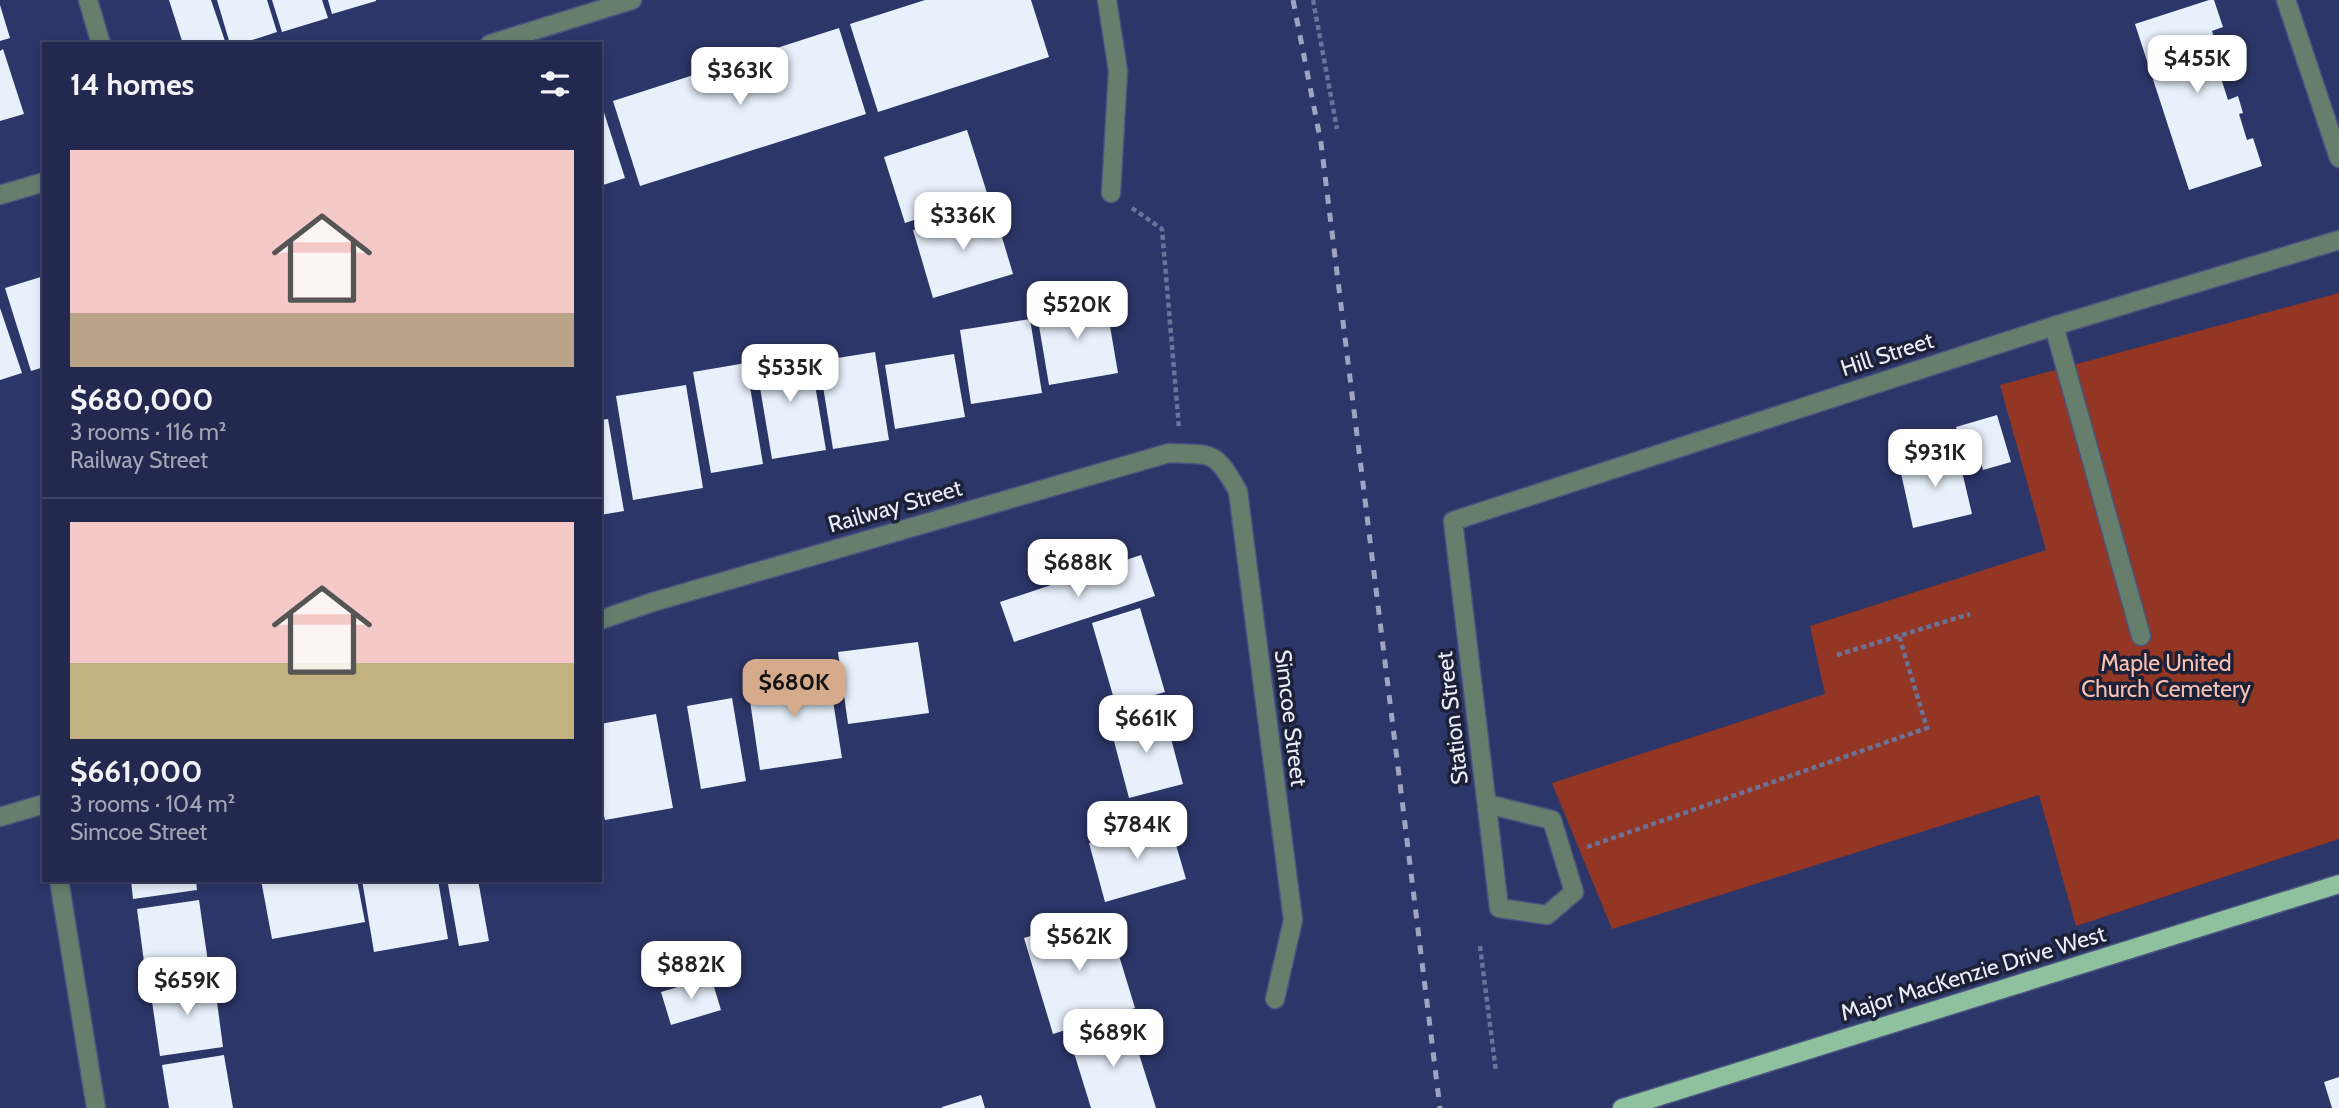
<!DOCTYPE html>
<html lang="en">
<head>
<meta charset="utf-8">
<style>
  :root { --surface:#22284e; --page:#2a3055; --text:#f1f3f6; --muted:#a2a6b6; --line:#3f4466; --accent:#d6ab8b }
  body { margin:0; font-family:Cabin,sans-serif; background:var(--page); color:var(--text); height:100vh; display:flex; flex-direction:column; font-size:26px; white-space:nowrap }
  * { box-sizing:border-box; margin:0 }
  p { font-size:23px; color:var(--muted) }
  .icon { flex:none; width:38px; height:38px; fill:none; stroke:currentColor; stroke-width:2; stroke-linecap:round; stroke-linejoin:round }
  .map { position:relative; flex:1; overflow:hidden }
  .sheet { position:absolute; left:42px; top:42px; width:560px; height:840px; display:flex; flex-direction:column; background:var(--surface); border-radius:0px; box-shadow:0 4px 10px #0003,0 0 0 2px var(--line) }
  .sheet>* { flex:none }
  .price { position:absolute; translate:-50% -60px; padding:0 16px; border-radius:14px; background:#fff; color:#222; font-size:23px; line-height:46px; filter:drop-shadow(0 2px 4px #0008) }
  .price::after { content:''; position:absolute; left:50%; top:42px; width:21px; height:16px; margin-left:-10px; background:inherit; clip-path:polygon(0 0,100% 0,50% 100%) }
  .price.active { background:var(--accent); color:#111 }
  ul { padding:0; list-style:none }
  li { display:grid; align-content:center; gap:14px; height:371px; padding:0 28px }
  li+li { border-top:2px solid var(--line) }
  li span { display:grid; place-items:center; height:217px; border-radius:0px; color:#555 }
  li>.icon { margin-inline-start:auto }
  span .icon { width:126px; height:126px; fill:#fffc; stroke-width:1 }
  li b { font-size:30px }
  h2 { display:flex; justify-content:space-between; align-items:center; height:84px; padding:0 28px; font-size:30px }
  .map>svg:first-child { display:block }
</style>
</head>
<body>
<div class="map">
<svg width="2339" height="1108" viewBox="0 0 2339 1108">
  <rect width="100%" height="100%" fill="#2d3668"/>
  <!-- green -->
  <polygon fill="#933623" points="2339,293 2339,839 2076,926 2039,795 1612,929 1552,783 1825,694 1810,626 2046,550 2000,385"/>
  <!-- building -->
  <g fill="#e7f0fb">
    <polygon points="169,0 211,0 226,44 183,44"/>
    <polygon points="217,0 267,0 277,32 240,44 230,44"/>
    <polygon points="272,0 322,0 328,18 282,32"/>
    <polygon points="328,0 376,0 376,1 332,14"/>
    <polygon points="925,0 1031,0 1049,57 878,112 850,24"/>
    <polygon points="2209,0 2214,0 2223,27 2212,31 2221,58 2225,57 2229,72 2220,75 2228,100 2238,96 2243,113 2239,114 2247,140 2253,138 2262,166 2189,190 2135,24"/>
    <polygon points="0,5 10,38 0,41"/>
    <polygon points="839,28 866,114 640,186 613,101"/>
    <polygon points="3,49 24,114 0,121 0,51"/>
    <polygon points="600,100 625,178 600,186"/>
    <polygon points="967,130 988,196 905,223 884,157"/>
    <polygon points="993,207 1013,274 933,298 913,230"/>
    <polygon points="44,276 44,367 31,371 5,288"/>
    <polygon points="1105,297 1118,373 1049,385 1036,308"/>
    <polygon points="0,308 22,373 0,380"/>
    <polygon points="1030,319 1042,393 971,404 960,330"/>
    <polygon points="809,349 826,450 772,459 755,358"/>
    <polygon points="875,352 889,440 833,449 819,361"/>
    <polygon points="954,354 965,417 895,429 885,365"/>
    <polygon points="746,363 763,464 711,473 693,372"/>
    <polygon points="686,385 703,488 633,500 616,396"/>
    <polygon points="1997,415 2011,462 1983,470 1977,448 1963,452 1956,427"/>
    <polygon points="608,419 624,511 600,515 600,420"/>
    <polygon points="1957,450 1972,514 1913,528 1899,464"/>
    <polygon points="1141,555 1155,596 1014,642 1000,602"/>
    <polygon points="1140,608 1165,692 1116,706 1092,623"/>
    <polygon points="918,642 929,713 848,724 838,652"/>
    <polygon points="828,669 842,758 760,770 747,680"/>
    <polygon points="732,698 746,781 701,789 687,706"/>
    <polygon points="1164,712 1183,784 1129,798 1110,726"/>
    <polygon points="656,714 673,808 605,820 600,797 600,724"/>
    <polygon points="1169,821 1186,879 1105,902 1089,843"/>
    <polygon points="131,880 196,880 197,890 133,899"/>
    <polygon points="261,880 357,880 365,922 272,939"/>
    <polygon points="362,880 438,880 448,939 374,952"/>
    <polygon points="470,880 478,880 489,941 459,946 448,884"/>
    <polygon points="199,900 209,969 146,977 137,909"/>
    <polygon points="1106,913 1135,1008 1053,1034 1024,938"/>
    <polygon points="711,977 721,1010 671,1025 661,992"/>
    <polygon points="214,979 223,1047 160,1056 150,988"/>
    <polygon points="1129,1022 1156,1108 1091,1108 1070,1040"/>
    <polygon points="224,1055 233,1108 169,1108 162,1065"/>
    <polygon points="2339,1077 2339,1108 2332,1108 2324,1082"/>
    <polygon points="981,1095 985,1108 942,1108 942,1107"/>
  </g>
  <g fill="none" stroke-linecap="round" stroke-linejoin="round">
    <defs>
      <g id="minor">
        <polyline points="88,0 101,44"/>
        <polyline points="1107,0 1118,71 1111,193"/>
        <polyline points="2286,0 2339,158"/>
        <polyline points="490,44 632,0"/>
        <polyline points="0,195 44,182"/>
        <polyline points="2054,326 2141,636"/>
        <path d="M600,620l53,-18 516,-149c46,2 45,-3 69,38l55,429 -18,79"/>
        <polyline points="1487,804 1552,820 1574,892 1547,915 1499,908 1453,521 2054,326 2339,240"/>
        <polyline points="0,817 44,804"/>
        <polyline points="59,880 96,1108"/>
      </g>
      <polyline id="major" points="1622,1108 2339,884"/>
    </defs>
    <!-- minor casing -->
    <use href="#minor" stroke="#4b5380" stroke-width="21"/>
    <!-- major casing -->
    <use href="#major" stroke="#4b5380" stroke-width="21"/>
    <!-- path -->
    <g stroke="#6c7399" stroke-width="4.5" stroke-dasharray="5 3.5" stroke-linecap="butt">
      <polyline points="1313,0 1337,129"/>
      <polyline points="1132,208 1162,229 1179,428"/>
      <polyline points="1837,655 1970,614"/>
      <polyline points="1587,847 1927,728 1899,636"/>
      <polyline points="1480,946 1496,1072"/>
    </g>
    <!-- minor -->
    <use href="#minor" stroke="#667f6d" stroke-width="18"/>
    <!-- major -->
    <use href="#major" stroke="#8ec19d" stroke-width="18"/>
    <!-- rail -->
    <polyline stroke="#9fa5c0" stroke-width="5" stroke-dasharray="9 9" stroke-linecap="butt" points="1293,0 1321,143 1440,1108"/>
  </g>
  <g text-anchor="middle" stroke-width="7" stroke-linejoin="round" paint-order="stroke">
    <!-- street labels -->
    <g font-size="23" fill="#eaeefb" stroke="#1c2137">
      <text transform="translate(1887 354) rotate(-18)" y="8">Hill Street</text>
      <text transform="translate(895 506) rotate(-16)" y="8">Railway Street</text>
      <text transform="translate(1291 718) rotate(83)" y="8">Simcoe Street</text>
      <text transform="translate(1452 718) rotate(-97)" y="8">Station Street</text>
      <text transform="translate(1973 973) rotate(-17)" y="8">Major MacKenzie Drive West</text>
    </g>
    <!-- park labels -->
    <g font-size="23" fill="#fac0b2" stroke="#1c2137">
      <text x="2166" y="671">Maple United<tspan x="2166" dy="26">Church Cemetery</tspan></text>
    </g>
  </g>
</svg>
<b class="price" style="left:2197px;top:95px">$455K</b>
<b class="price" style="left:740px;top:107px">$363K</b>
<b class="price" style="left:963px;top:252px">$336K</b>
<b class="price" style="left:1077px;top:341px">$520K</b>
<b class="price" style="left:790px;top:404px">$535K</b>
<b class="price" style="left:1935px;top:489px">$931K</b>
<b class="price" style="left:1078px;top:599px">$688K</b>
<b class="price active" style="left:794px;top:719px">$680K</b>
<b class="price" style="left:1146px;top:755px">$661K</b>
<b class="price" style="left:1137px;top:861px">$784K</b>
<b class="price" style="left:1079px;top:973px">$562K</b>
<b class="price" style="left:691px;top:1001px">$882K</b>
<b class="price" style="left:187px;top:1017px">$659K</b>
<b class="price" style="left:1113px;top:1069px">$689K</b>
<section class="sheet">
<h2>14 homes<svg class="icon" aria-label="filters" viewBox="0 0 24 24"><path d="M4 7h16M4 17h16"/><circle cx="9" cy="7" r="2"/><circle cx="15" cy="17" r="2"/></svg></h2>
<ul>
<li><span style="background:linear-gradient(#f6c9c9 75%,#b9a48a 0)"><svg class="icon" aria-label="home" viewBox="0 0 24 24"><path d="M3 11l9-7 9 7M6 9v11h12V9"/></svg></span><div><b>$680,000</b><p>3 rooms · 116 m²</p><p>Railway Street</p></div></li>
<li><span style="background:linear-gradient(#f6c9c9 65%,#c2b280 0)"><svg class="icon" aria-label="home" viewBox="0 0 24 24"><path d="M3 11l9-7 9 7M6 9v11h12V9"/></svg></span><div><b>$661,000</b><p>3 rooms · 104 m²</p><p>Simcoe Street</p></div></li>
</ul>
</section>
</div>
</body>
</html>
